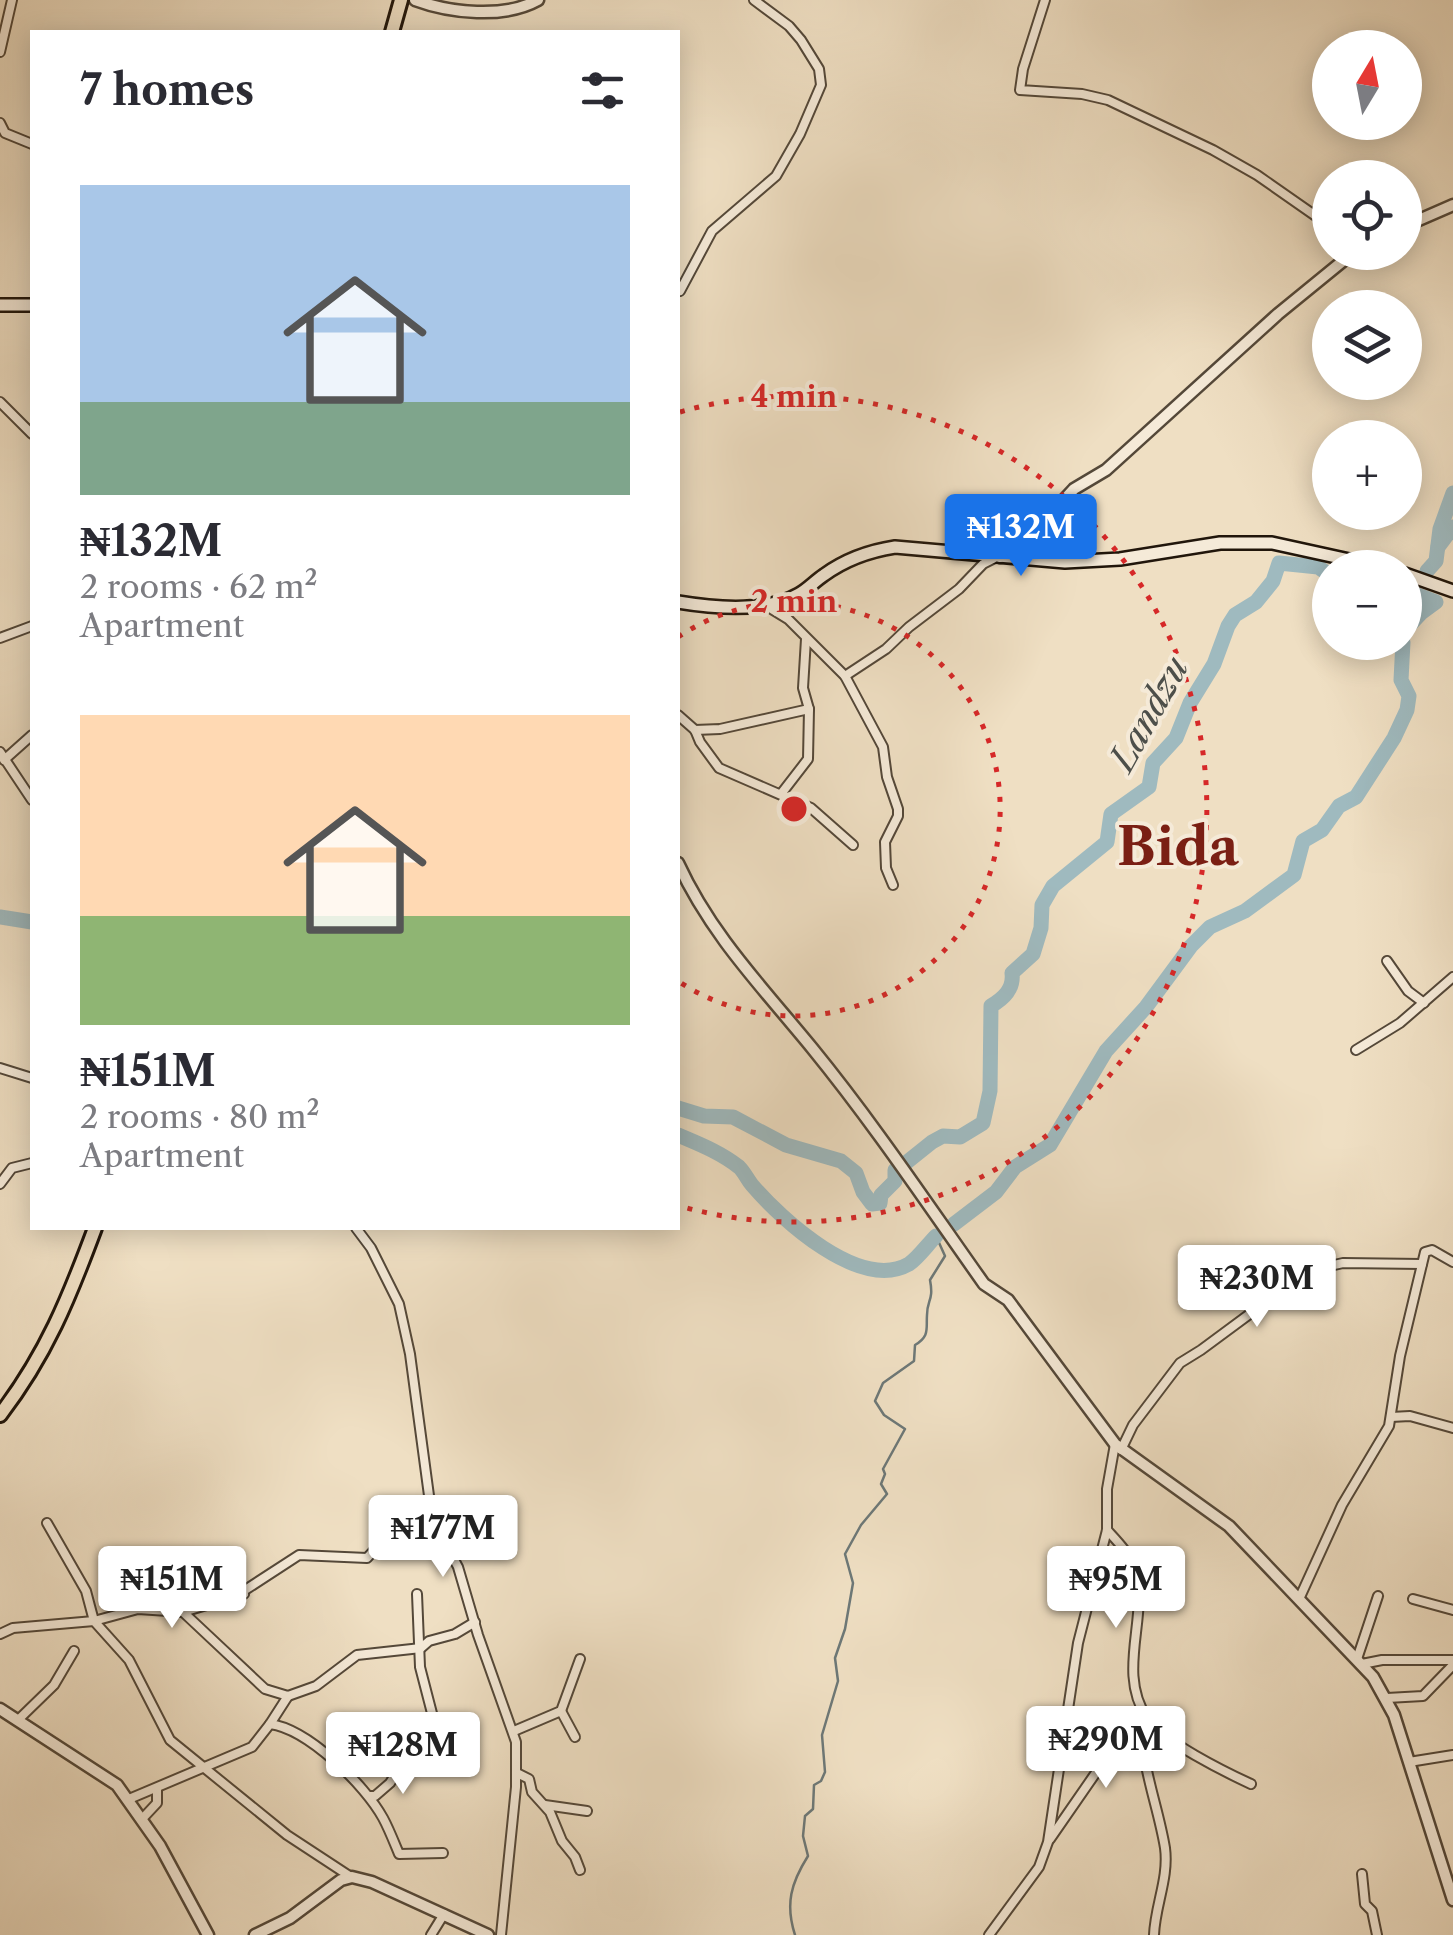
<!DOCTYPE html>
<html lang="en">
<head>
<meta charset="utf-8">
<style>
  :root { --surface:#fff; --page:#f7f7f7; --text:#2b2b33; --muted:#7c7c81; --accent:#1a73e8 }
  body { margin:0; font-family:"Libre Caslon Text",serif; background:var(--page); color:var(--text); height:100vh; display:flex; flex-direction:column; font-size:38px; white-space:nowrap }
  * { box-sizing:border-box; margin:0 }
  p { font-size:32px; color:var(--muted) }
  .icon { flex:none; width:55px; height:55px; fill:none; stroke:currentColor; stroke-width:2; stroke-linecap:round; stroke-linejoin:round }
  .map { position:relative; flex:1; overflow:hidden }
  .drawer { position:absolute; left:30px; top:30px; width:650px; height:1200px; display:flex; flex-direction:column; background:var(--surface); border-radius:0px; box-shadow:0 5px 25px #0003 }
  .drawer>* { flex:none }
  .needle { width:65px; rotate:10deg }
  .controls { position:absolute; left:1312px; top:30px; display:grid; gap:20px }
  .controls a { display:grid; place-items:center; width:110px; height:110px; border-radius:50%; background:var(--surface); box-shadow:0 5px 25px #0003; font-size:50px }
  .price { position:absolute; translate:-50% -85px; padding:0 22px; border-radius:10px; background:#fff; color:#222; font-size:32px; line-height:65px; filter:drop-shadow(0 2px 5px #0008) }
  .price::after { content:''; position:absolute; left:50%; top:60px; width:30px; height:22px; margin-left:-15px; background:inherit; clip-path:polygon(0 0,100% 0,50% 100%) }
  .price.on { background:var(--accent); color:#fff }
  ul { padding:0; list-style:none }
  li { display:grid; align-content:center; gap:20px; height:530px; padding:0 50px }
  li span { display:grid; place-items:center; height:310px; border-radius:0px; color:#555 }
  li>.icon { margin-inline-start:auto }
  span .icon { width:180px; height:180px; fill:#fffc; stroke-width:1 }
  li b { font-size:42px }
  h2 { display:flex; justify-content:space-between; align-items:center; height:120px; padding:0 50px; font-size:42px }
  .map>svg:first-child { display:block }
</style>
</head>
<body>
<div class="map">
<svg width="1453" height="1935" viewBox="0 0 1453 1935">
  <rect width="100%" height="100%" fill="#efdfc3"/>
  <filter id="stains"><feTurbulence type="fractalNoise" baseFrequency=".002" numOctaves="4"/><feColorMatrix values="0 0 0 0 .2 0 0 0 0 .09 0 0 0 0 .02 0 0 0 .5 -.17"/></filter>
  <radialGradient id="worn" r=".72"><stop offset=".6" stop-color="#630" stop-opacity="0"/><stop offset="1" stop-color="#630" stop-opacity=".3"/></radialGradient>
  <g fill="none" stroke-linecap="round" stroke-linejoin="round">
    <!-- stream -->
    <path stroke="#6d7877" stroke-width="2.5" d="M795,1935c-10,-31 -4,-52 13,-79l-5,-20 2,-20 8,-7 1,-24 7,-4 4,-9 -3,-37 16,-54 -3,-23 10,-29 8,-46 -8,-29 16,-29 26,-31 -6,-10 4,-10 -2,-5 22,-40 -21,-14 -9,-14 8,-18 31,-22 1,-16c15,-9 11,-16 12,-30 0,-16 7,-14 3,-35l15,-24 -9,-20"/>
    <!-- river -->
    <g stroke="#9fbabf" stroke-width="15">
      <polyline points="1438,547 1453,527"/>
      <polyline points="1427,571 1436,561 1440,529 1453,493"/>
      <polyline points="1405,590 1436,602 1421,613 1405,630"/>
      <polyline points="0,917 32,922"/>
      <polyline points="678,1108 704,1116 733,1117 786,1145 841,1161 856,1173 863,1192 872,1204 880,1203 881,1195 895,1181 895,1170"/>
      <path d="M678,1135c21,9 42,17 61,32 6,6 8,12 13,18 29,34 108,107 157,79 9,-6 19,-20 27,-28"/>
      <path d="M907,1162l25,-20 11,-6 17,1 23,-14 7,-32 1,-85c13,-8 23,-17 21,-33l21,-19 8,-26 1,-23 11,-19 54,-44 4,-28 38,-27 4,-24 23,-25 14,-35 24,-39 14,-38 7,-11 21,-13 17,-21 6,-18 39,4 12,8"/>
      <polyline points="954,1224 996,1192 1015,1167 1050,1145 1106,1051 1146,1007 1191,946 1210,927 1245,911 1294,875 1303,841 1322,830 1339,806 1356,797 1394,738 1407,710 1409,696 1401,680 1403,642"/>
    </g>
    <defs>
      <g id="minor">
        <polyline points="1045,0 1023,69 1020,90 1082,94 1108,100 1213,150 1257,175 1330,226"/>
        <polyline points="0,52 12,0"/>
        <polyline points="0,123 5,133 32,144"/>
        <polyline points="680,291 712,231 776,176 800,134 821,85 819,69 801,40 789,26 754,0"/>
        <polyline points="0,402 32,434"/>
        <polyline points="765,605 788,619 845,676 883,747 887,777 898,809 898,816 885,842 886,868 893,885"/>
        <polyline points="0,638 32,626"/>
        <polyline points="845,676 886,649 909,627 959,589 983,564 993,559"/>
        <polyline points="678,715 695,730 700,742 719,768 811,808 853,845"/>
        <polyline points="695,730 720,729 809,709"/>
        <polyline points="0,752 32,800"/>
        <polyline points="4,760 32,735"/>
        <polyline points="781,794 808,759 809,709 803,688 806,639"/>
        <polyline points="1387,961 1408,991 1424,1003"/>
        <polyline points="1356,1050 1400,1023 1453,977"/>
        <polyline points="0,1068 32,1078"/>
        <polyline points="0,1184 12,1168 32,1163"/>
        <polyline points="356,1228 371,1248 399,1304 410,1354 432,1518 458,1567 478,1635 516,1742 516,1787 501,1935"/>
        <polyline points="1391,1417 1410,1416 1453,1428"/>
        <polyline points="1121,1450 1133,1425 1180,1363 1201,1350 1308,1271 1343,1263 1422,1264"/>
        <polyline points="47,1523 86,1591 94,1621 129,1660 170,1740 287,1835 351,1877"/>
        <path d="M1107,1530c10,11 22,23 27,37 17,47 -19,103 13,151 15,23 78,54 104,66"/>
        <polyline points="239,1594 299,1555 367,1558 399,1523 432,1518"/>
        <polyline points="1300,1597 1342,1505 1389,1426 1400,1356 1425,1252 1432,1250 1453,1262"/>
        <polyline points="1413,1599 1453,1610"/>
        <polyline points="183,1612 265,1689 288,1696 316,1686 357,1655 421,1648 429,1641 455,1634 475,1622"/>
        <polyline points="0,1634 13,1628 94,1621 138,1609 183,1612 244,1594"/>
        <polyline points="1357,1659 1378,1596"/>
        <polyline points="1362,1664 1382,1660 1453,1660"/>
        <polyline points="1387,1698 1423,1696 1453,1665"/>
        <polyline points="561,1711 575,1737"/>
        <polyline points="18,1720 54,1685 74,1651"/>
        <path d="M1142,1723c-1,44 16,82 23,125 4,30 -10,58 -11,87"/>
        <polyline points="270,1724 288,1696"/>
        <polyline points="514,1731 561,1711 580,1659"/>
        <polyline points="1409,1762 1453,1755"/>
        <polyline points="517,1773 529,1779 532,1792 550,1812 562,1841 575,1857 580,1870"/>
        <polyline points="369,1796 375,1796 390,1783 409,1753 424,1741 434,1721 420,1667 417,1594"/>
        <path d="M129,1799l123,-52 18,-23c38,5 95,61 113,94 6,11 11,24 16,36l44,-1"/>
        <polyline points="545,1805 587,1811"/>
        <polyline points="142,1819 157,1803 157,1788"/>
        <polyline points="1050,1839 1104,1761 1144,1721"/>
        <polyline points="1362,1874 1365,1904 1372,1911 1377,1935"/>
        <polyline points="431,1935 444,1914"/>
        <polyline points="989,1935 1039,1867 1048,1842 1078,1643 1107,1530 1107,1489 1115,1444"/>
      </g>
      <g id="tertiary">
        <path d="M415,0c35,13 89,19 123,0"/>
        <polyline points="1405,226 1453,205"/>
        <polyline points="1000,557 1037,529 1074,489 1106,470 1278,314 1354,252"/>
        <path d="M678,863c33,72 85,125 134,185 62,76 116,157 172,236l24,16 107,144 114,82 144,151 21,38 59,185"/>
        <polyline points="0,1709 117,1785 160,1846 208,1935"/>
        <polyline points="255,1935 290,1918 341,1880 352,1877 372,1882 488,1935"/>
      </g>
      <g id="secondary">
        <polyline points="0,305 32,305"/>
        <polyline points="1405,574 1453,591"/>
        <path d="M678,602c36,6 88,11 121,-8 9,-5 16,-13 25,-19 22,-16 45,-24 71,-28l170,15 55,-3 100,-16h52l114,25"/>
      </g>
      <g id="primary">
        <polyline points="392,32 401,0"/>
        <path d="M0,1415c46,-60 69,-117 95,-187"/>
      </g>
    </defs>
    <!-- minor casing -->
    <use href="#minor" stroke="#544839" stroke-width="12"/>
    <!-- tertiary casing -->
    <use href="#tertiary" stroke="#544839" stroke-width="15"/>
    <!-- secondary casing -->
    <use href="#secondary" stroke="#21160b" stroke-width="16"/>
    <!-- primary casing -->
    <use href="#primary" stroke="#21160b" stroke-width="18"/>
    <!-- minor -->
    <use href="#minor" stroke="#f5ead8" stroke-width="8"/>
    <!-- tertiary -->
    <use href="#tertiary" stroke="#f5ead8" stroke-width="10"/>
    <!-- secondary -->
    <use href="#secondary" stroke="#f5ead8" stroke-width="11"/>
    <!-- primary -->
    <use href="#primary" stroke="#efdfc3" stroke-width="12"/>
  </g>
  <!-- distance rings -->
  <g fill="none" stroke="#d62828" stroke-width="5" stroke-dasharray="5 10">
    <path d="M678 637A207 207 0 1 1 678 981"/>
    <path d="M680 412A413 413 0 1 1 680 1206"/>
  </g>
  <g text-anchor="middle" stroke-width="8" stroke-linejoin="round" paint-order="stroke">
    <!-- water labels -->
    <g font-size="35" font-style="italic" fill="#4d4f4a" stroke="#f5ead8">
      <text transform="translate(1149 714) rotate(-61)" y="12">Landzu</text>
    </g>
    <!-- town labels -->
    <g font-size="52" font-weight="bold" fill="#7a1f14" stroke="#f5ead8">
      <text x="1178" y="865">Bida</text>
    </g>
  </g>
  <circle cx="794" cy="809" r="15" fill="#d62828" stroke="#f5ead8" stroke-width="5"/>
  <g font-size="30" text-anchor="middle" font-weight="bold" fill="#d62828" stroke="#f5ead8" stroke-width="8" stroke-linejoin="round" paint-order="stroke">
    <text x="794" y="407">4 min</text>
    <text x="794" y="612">2 min</text>
  </g>
  <rect width="100%" height="100%" filter="url(#stains)"/>
  <rect width="100%" height="100%" fill="url(#worn)"/>
</svg>
<div class="controls">
<a><svg class="needle" viewBox="-14 -14 28 28"><path d="M0-13l5 13h-10z" fill="#e53935"/><path d="M0 13l5-13h-10z" fill="#7c7c81"/></svg></a>
<a><svg class="icon" aria-label="locate" viewBox="0 0 24 24"><circle cx="12" cy="12" r="6"/><path d="M12 2v4M12 18v4M2 12h4M18 12h4"/></svg></a>
<a><svg class="icon" aria-label="layers" viewBox="0 0 24 24"><path d="M12 4l9 5-9 5-9-5zM3 14l9 5 9-5"/></svg></a>
<a>+</a>
<a>−</a>
</div>
<b class="price on" style="left:1021px;top:579px">₦132M</b>
<b class="price" style="left:1257px;top:1330px">₦230M</b>
<b class="price" style="left:443px;top:1580px">₦177M</b>
<b class="price" style="left:172px;top:1631px">₦151M</b>
<b class="price" style="left:1116px;top:1631px">₦95M</b>
<b class="price" style="left:1106px;top:1791px">₦290M</b>
<b class="price" style="left:403px;top:1797px">₦128M</b>
<section class="drawer">
<h2>7 homes<svg class="icon" aria-label="filters" viewBox="0 0 24 24"><path d="M4 7h16M4 17h16"/><circle cx="9" cy="7" r="2"/><circle cx="15" cy="17" r="2"/></svg></h2>
<ul>
<li><span style="background:linear-gradient(#a9c7e8 70%,#7fa58c 0)"><svg class="icon" aria-label="home" viewBox="0 0 24 24"><path d="M3 11l9-7 9 7M6 9v11h12V9"/></svg></span><div><b>₦132M</b><p>2 rooms · 62 m²</p><p>Apartment</p></div></li>
<li><span style="background:linear-gradient(#ffd9b3 65%,#8fb573 0)"><svg class="icon" aria-label="home" viewBox="0 0 24 24"><path d="M3 11l9-7 9 7M6 9v11h12V9"/></svg></span><div><b>₦151M</b><p>2 rooms · 80 m²</p><p>Apartment</p></div></li>
</ul>
</section>
</div>
</body>
</html>
